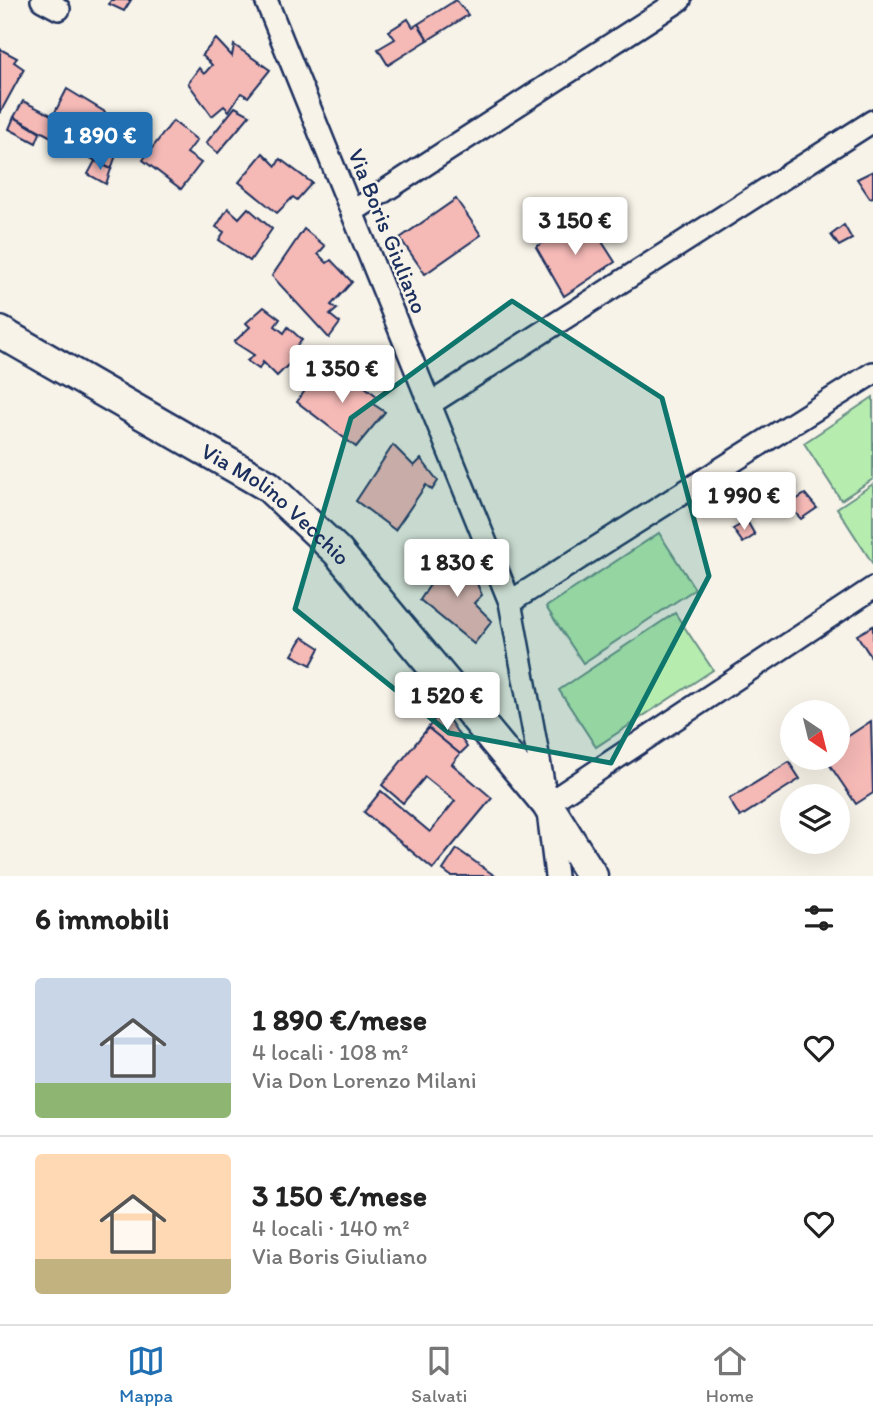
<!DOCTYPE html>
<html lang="it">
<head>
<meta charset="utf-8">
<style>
  :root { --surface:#fff; --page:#f6f6f6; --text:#222; --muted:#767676; --line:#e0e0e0; --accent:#1f6fb2 }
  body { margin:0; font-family:Itim,sans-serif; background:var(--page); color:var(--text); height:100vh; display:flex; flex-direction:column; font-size:26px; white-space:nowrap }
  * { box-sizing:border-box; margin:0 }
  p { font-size:23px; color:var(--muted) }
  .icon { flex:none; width:38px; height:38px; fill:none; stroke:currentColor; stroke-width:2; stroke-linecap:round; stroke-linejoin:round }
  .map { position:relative; height:876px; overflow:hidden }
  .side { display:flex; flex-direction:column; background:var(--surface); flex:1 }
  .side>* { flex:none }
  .needle { width:46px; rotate:145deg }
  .fabs { position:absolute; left:780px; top:700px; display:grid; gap:14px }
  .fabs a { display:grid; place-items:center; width:70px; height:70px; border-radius:50%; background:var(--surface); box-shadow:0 7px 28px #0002; font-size:35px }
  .price { position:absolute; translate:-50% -60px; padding:0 16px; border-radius:7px; background:#fff; color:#222; font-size:23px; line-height:46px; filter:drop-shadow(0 2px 4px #0008) }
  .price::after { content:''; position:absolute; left:50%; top:42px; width:21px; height:16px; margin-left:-10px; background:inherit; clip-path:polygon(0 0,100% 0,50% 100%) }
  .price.selected { background:var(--accent); color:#fff }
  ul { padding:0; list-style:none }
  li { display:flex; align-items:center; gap:21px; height:175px; padding:0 35px }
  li+li { border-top:2px solid var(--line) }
  li span { display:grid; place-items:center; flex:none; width:196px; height:140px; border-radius:7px; color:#555 }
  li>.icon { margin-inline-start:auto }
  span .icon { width:84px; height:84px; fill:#fffc; stroke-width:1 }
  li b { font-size:30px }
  h2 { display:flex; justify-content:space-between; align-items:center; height:84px; padding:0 35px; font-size:30px }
  .menu { display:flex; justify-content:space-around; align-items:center; height:98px; border-top:2px solid var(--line); background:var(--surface); font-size:19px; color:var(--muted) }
  .menu a { display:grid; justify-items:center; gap:4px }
  .menu .selected { color:var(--accent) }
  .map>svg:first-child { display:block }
</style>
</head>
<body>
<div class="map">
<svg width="873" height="876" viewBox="0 0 873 876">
  <rect width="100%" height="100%" fill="#f7f3e8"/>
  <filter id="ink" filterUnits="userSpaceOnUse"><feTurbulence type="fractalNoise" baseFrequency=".0143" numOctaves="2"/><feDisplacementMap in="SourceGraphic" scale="14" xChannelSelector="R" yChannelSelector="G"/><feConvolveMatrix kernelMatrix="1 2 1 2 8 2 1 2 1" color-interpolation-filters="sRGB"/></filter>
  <g filter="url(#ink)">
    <!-- green -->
    <g fill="#b6edaf" stroke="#688e86" stroke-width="2">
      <polygon points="873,397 873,479 841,500 804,443"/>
      <polygon points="873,484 873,564 837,508"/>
      <polygon points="659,533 695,589 583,663 546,607"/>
      <polygon points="675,613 713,670 596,747 559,690"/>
    </g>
    <!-- building -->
    <g fill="#f5b9b6" stroke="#1b2f5e" stroke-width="2">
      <polygon points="111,0 131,0 124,11 109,4"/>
      <polygon points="456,0 468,15 428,40 418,24"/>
      <polygon points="408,19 413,27 418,24 428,40 388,65 378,49 395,39 389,31"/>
      <polygon points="216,39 232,56 234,45 270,70 248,97 241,93 229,111 224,106 212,116 188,83 199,68 204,74 212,65 202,55"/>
      <polygon points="0,49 17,58 14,62 24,69 0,113"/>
      <polygon points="67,89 105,112 102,119 113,125 111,129 124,133 111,169 14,117 23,101 53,116"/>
      <polygon points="235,107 250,115 218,153 206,143"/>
      <polygon points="14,117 40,133 36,143 9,129"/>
      <polygon points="173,121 197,140 187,153 201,163 181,189 143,160"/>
      <polygon points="263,153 276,166 280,159 312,183 297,200 293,197 277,213 239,182"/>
      <polygon points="95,161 111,169 106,184 88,174"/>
      <polygon points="873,171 873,197 870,198 857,179"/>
      <polygon points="456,199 481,235 425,274 400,238"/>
      <polygon points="228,208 239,218 248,208 272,229 250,261 219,240 224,232 216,227"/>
      <polygon points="590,223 615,262 564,296 536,247 564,229 568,236"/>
      <polygon points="844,225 852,239 839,246 831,235"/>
      <polygon points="304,229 325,246 318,254 327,263 331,260 352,282 331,305 337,309 330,315 340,323 329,338 272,276"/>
      <polygon points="264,307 280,319 275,326 284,333 288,327 302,340 289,355 294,359 277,376 263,362 259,369 247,361 254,355 234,342 250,327 246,323"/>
      <polygon points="323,365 336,377 341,369 377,396 373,404 385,412 356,447 297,402"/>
      <polygon points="393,445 414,466 421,459 438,481 432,490 426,485 395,530 356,501"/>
      <polygon points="805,494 817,508 801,519 788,505"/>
      <polygon points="747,521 755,535 743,543 733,529"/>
      <polygon points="453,550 471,570 482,595 474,603 492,621 474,644 420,600"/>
      <polygon points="873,626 873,660 857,635"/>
      <polygon points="303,637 320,648 311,665 292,655"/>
      <polygon points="442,709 467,747 460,754 428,728"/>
      <polygon points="871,721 873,793 856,804 825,758 838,758 838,743"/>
      <polygon points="428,728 460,754 452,764 492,798 433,869 364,812 381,791 430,832 455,801 425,777 403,803 382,785"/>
      <polygon points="789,762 800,779 740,817 729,799"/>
      <polygon points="457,849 495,876 451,876 443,870"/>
    </g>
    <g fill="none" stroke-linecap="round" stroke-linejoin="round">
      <defs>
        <g id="street">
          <polyline points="42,0 59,9"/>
          <polyline points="266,0 510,602 547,804 556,876"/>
          <polyline points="352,212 680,0"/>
          <polyline points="430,404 873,121"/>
          <polyline points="510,602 873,373"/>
          <polyline points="547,804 873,588"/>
        </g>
        <g id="secondary">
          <path id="s1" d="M0,332l268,154 69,65 210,253 45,72"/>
        </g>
      </defs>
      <!-- street casing -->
      <use href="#street" stroke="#1b2f5e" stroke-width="26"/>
      <!-- secondary casing -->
      <use href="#secondary" stroke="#1b2f5e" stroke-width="35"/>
      <!-- street -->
      <use href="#street" stroke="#f7f3e8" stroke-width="21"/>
      <!-- secondary -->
      <use href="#secondary" stroke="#f7f3e8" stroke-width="30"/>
    </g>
  </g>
  <!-- marked area -->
  <path fill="#0f766e" fill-opacity="0.2" stroke="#0f766e" stroke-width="5" stroke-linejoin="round" d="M512,301l150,97 47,178 -98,187 -162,-30 -154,-124 56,-191z"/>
  <g text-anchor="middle" stroke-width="5" stroke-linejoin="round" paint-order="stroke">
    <!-- street labels -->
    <g font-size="23" fill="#1b2f5e" stroke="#f7f3e8">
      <text transform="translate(388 231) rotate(68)" y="8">Via Boris Giuliano</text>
      <text dy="8" stroke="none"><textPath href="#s1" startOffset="326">Via Molino Vecchio</textPath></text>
    </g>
  </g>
</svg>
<div class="fabs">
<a><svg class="needle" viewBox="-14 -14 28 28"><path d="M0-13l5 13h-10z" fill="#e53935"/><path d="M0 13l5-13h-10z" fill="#767676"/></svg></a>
<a><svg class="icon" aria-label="layers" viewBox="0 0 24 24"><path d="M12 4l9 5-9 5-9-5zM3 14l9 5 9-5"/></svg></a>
</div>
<b class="price selected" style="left:100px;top:172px">1 890 €</b>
<b class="price" style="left:575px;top:257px">3 150 €</b>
<b class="price" style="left:342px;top:405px">1 350 €</b>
<b class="price" style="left:744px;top:532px">1 990 €</b>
<b class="price" style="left:457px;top:599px">1 830 €</b>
<b class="price" style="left:447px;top:732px">1 520 €</b>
</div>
<section class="side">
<h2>6 immobili<svg class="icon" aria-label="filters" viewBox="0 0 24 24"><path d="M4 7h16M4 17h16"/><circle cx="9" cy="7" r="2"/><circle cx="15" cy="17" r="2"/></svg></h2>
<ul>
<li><span style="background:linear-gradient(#c9d6e8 75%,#8fb573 0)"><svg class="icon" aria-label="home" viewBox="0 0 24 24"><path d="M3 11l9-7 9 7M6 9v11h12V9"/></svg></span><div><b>1 890 €/mese</b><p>4 locali · 108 m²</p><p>Via Don Lorenzo Milani</p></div><svg class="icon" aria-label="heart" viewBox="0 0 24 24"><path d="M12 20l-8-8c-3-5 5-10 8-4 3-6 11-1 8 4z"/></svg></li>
<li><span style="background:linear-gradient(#ffd9b3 75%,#c2b280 0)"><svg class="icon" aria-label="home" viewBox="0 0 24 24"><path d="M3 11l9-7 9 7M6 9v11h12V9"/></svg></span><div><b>3 150 €/mese</b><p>4 locali · 140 m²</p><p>Via Boris Giuliano</p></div><svg class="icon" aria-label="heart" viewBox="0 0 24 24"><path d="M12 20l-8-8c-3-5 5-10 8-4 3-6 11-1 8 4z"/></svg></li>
</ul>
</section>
<nav class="menu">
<a class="selected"><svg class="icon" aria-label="map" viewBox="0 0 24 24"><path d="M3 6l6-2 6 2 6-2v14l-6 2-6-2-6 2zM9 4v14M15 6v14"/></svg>Mappa</a>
<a><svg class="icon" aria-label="saved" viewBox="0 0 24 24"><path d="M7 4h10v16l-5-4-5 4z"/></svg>Salvati</a>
<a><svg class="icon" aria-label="home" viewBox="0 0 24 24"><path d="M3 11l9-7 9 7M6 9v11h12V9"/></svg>Home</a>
</nav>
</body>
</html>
